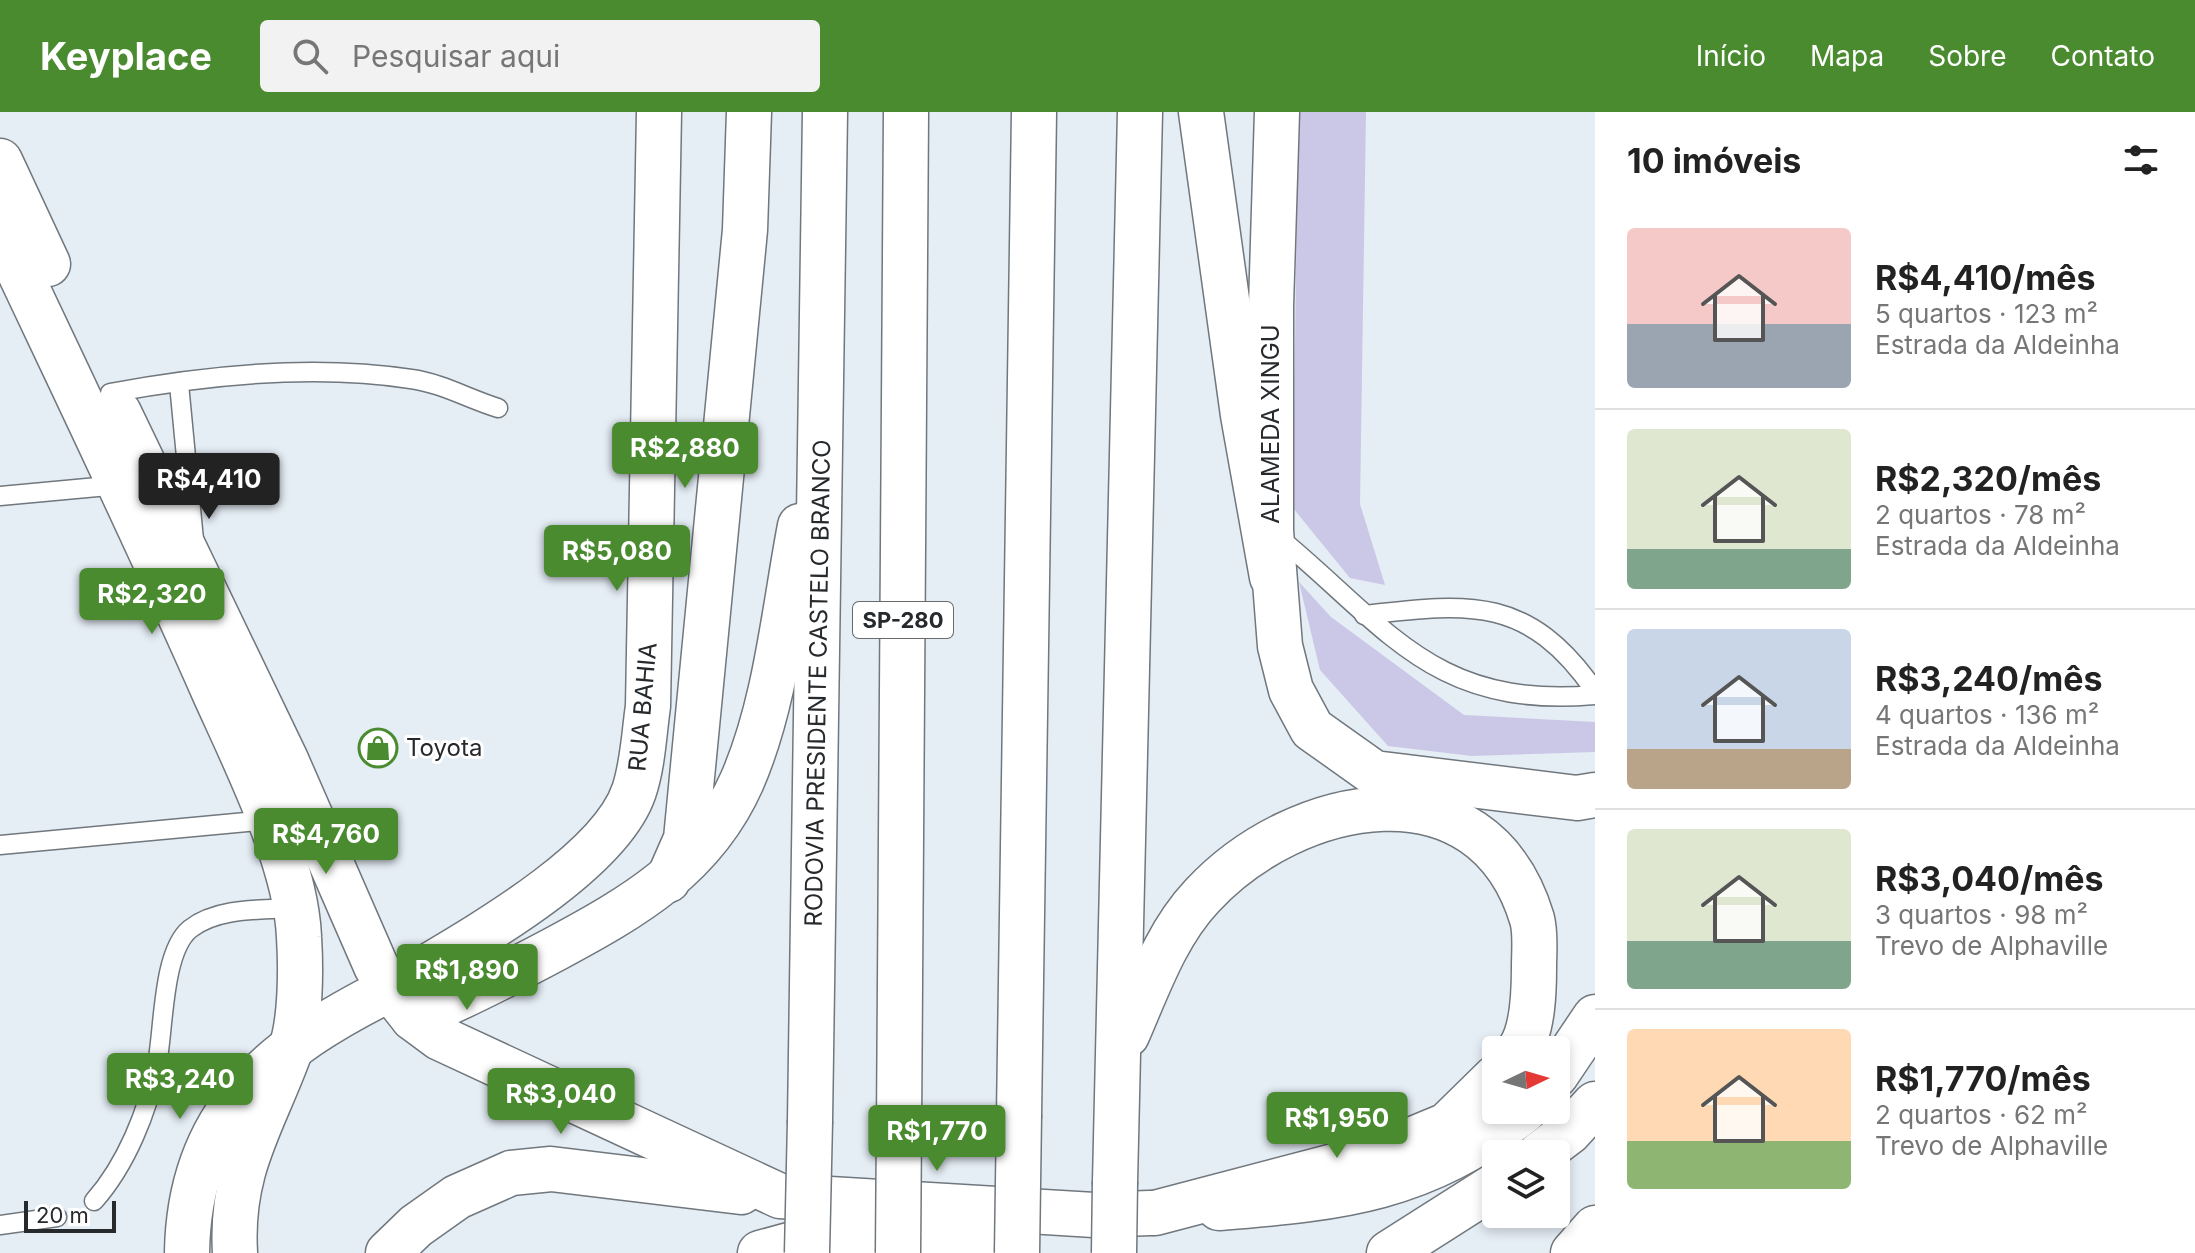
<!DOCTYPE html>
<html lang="pt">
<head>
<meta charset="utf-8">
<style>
  :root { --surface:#fff; --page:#f2f2f2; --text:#222; --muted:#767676; --line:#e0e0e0; --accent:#498b2e }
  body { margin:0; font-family:Inter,sans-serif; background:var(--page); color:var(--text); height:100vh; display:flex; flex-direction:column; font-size:30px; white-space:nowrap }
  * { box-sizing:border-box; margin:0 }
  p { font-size:26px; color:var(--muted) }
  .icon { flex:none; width:44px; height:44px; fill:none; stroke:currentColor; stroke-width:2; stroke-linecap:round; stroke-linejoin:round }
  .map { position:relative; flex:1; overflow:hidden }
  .panel { display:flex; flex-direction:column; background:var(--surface); width:600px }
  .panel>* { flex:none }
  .needle { width:52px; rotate:85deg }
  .controls { position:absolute; left:1482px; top:924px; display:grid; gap:16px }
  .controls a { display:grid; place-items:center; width:88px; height:88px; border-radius:8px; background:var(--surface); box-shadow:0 4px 12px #0003; font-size:40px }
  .scale { position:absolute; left:24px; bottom:20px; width:92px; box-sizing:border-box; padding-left:8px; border:4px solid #272a2d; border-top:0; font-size:22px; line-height:28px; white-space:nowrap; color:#272a2d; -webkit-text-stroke:6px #fff; paint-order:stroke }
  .price { position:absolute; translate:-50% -68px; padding:0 18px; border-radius:8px; background:var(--accent); color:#fff; font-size:26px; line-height:52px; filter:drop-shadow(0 2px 4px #0008) }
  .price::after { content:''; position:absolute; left:50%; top:48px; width:24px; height:18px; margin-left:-12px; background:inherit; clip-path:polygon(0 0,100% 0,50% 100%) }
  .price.current { background:#222; color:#fff }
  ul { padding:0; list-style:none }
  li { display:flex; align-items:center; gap:24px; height:200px; padding:0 32px }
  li+li { border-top:2px solid var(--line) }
  li span { display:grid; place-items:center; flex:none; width:224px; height:160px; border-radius:8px; color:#555 }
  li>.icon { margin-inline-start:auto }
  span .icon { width:96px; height:96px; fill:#fffc; stroke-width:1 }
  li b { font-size:34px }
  h2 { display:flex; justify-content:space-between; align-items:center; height:96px; padding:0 32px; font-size:34px }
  header { display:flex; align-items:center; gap:48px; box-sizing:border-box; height:112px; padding:0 40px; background:var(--accent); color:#fff }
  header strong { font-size:38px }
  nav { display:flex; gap:44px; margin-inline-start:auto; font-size:28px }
  .search { width:560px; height:72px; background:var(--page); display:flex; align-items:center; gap:20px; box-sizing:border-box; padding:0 28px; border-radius:8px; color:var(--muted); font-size:30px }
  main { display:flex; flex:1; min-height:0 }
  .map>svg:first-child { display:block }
</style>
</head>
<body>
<header>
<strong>Keyplace</strong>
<div class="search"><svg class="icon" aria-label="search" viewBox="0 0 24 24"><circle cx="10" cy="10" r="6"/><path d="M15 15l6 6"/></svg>Pesquisar aqui</div>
<nav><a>Início</a><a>Mapa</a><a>Sobre</a><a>Contato</a></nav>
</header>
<main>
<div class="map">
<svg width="1595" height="1141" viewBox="0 0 1595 1141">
  <rect width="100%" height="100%" fill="#e5edf5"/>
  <!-- green -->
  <g fill="#cbc8e7">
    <polygon points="1298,0 1366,0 1360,392 1385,473 1350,466 1293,396"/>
    <polygon points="1299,470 1331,505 1464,603 1595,610 1595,640 1472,644 1388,634 1320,558"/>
  </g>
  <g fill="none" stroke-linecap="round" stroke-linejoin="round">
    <defs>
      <g id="service">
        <polyline points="179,272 194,428"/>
        <path d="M110,281c96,-18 204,-29 301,-14 30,4 58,20 87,29"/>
        <polyline points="0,384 119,373"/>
        <path d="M1276,423c112,92 156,174 319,160"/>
        <path d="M1364,503c105,-12 164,-20 231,76"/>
        <polyline points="0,733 268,708"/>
        <path d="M94,1089c32,-36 54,-90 63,-137 7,-35 5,-112 33,-135 28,-22 72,-19 106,-21"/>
        <polyline points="0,1113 57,1105"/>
      </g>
      <g id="tertiary">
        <polyline points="668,768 686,727 745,118 749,0"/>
        <path d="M390,877c67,-41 218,-121 244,-198 9,-27 10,-57 14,-85l11,-594"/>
      </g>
      <g id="secondary">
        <polyline points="1277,0 1271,194 1271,419 1280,534 1291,578 1312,617 1374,661 1577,686 1595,683"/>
        <polyline points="0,49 48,152"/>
        <path d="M0,119c72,153 146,306 214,461 31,69 82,170 85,245 2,32 2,85 -9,114 -27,74 -60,118 -55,202"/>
        <polyline points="119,301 286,648 376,854 390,877"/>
        <polyline points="1556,963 1595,905"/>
        <path d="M1219,1096c124,-10 205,-18 306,-98"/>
        <path d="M187,1141c2,-141 85,-205 203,-264l23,29 27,20 340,158 314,19 56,-2"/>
        <polyline points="388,1141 416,1114 457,1085 511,1061 551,1057 741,1080"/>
        <polyline points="760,1141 804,1129 1016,1141"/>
        <polyline points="1573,1141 1595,1116"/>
      </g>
      <g id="motorway">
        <polyline points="1201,0 1243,303 1272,465"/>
        <path d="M413,906c49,-20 95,-44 142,-69 78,-42 149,-82 187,-168 34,-78 42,-171 58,-255"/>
        <path d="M1127,923c21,-48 39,-101 75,-139 92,-100 281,-140 330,23 4,14 2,33 2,48 0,25 -1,63 -15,83"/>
        <polyline points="1019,1003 1034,0"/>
        <polyline points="810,1009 825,0"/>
        <polyline points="899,1015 906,0"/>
        <polyline points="1540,1042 1569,1020 1595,992"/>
        <polyline points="1115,1070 1140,0"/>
        <polyline points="1155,1101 1372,1044 1447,1013 1496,965"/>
        <polyline points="1389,1141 1496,1073"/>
      </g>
    </defs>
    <!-- service casing -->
    <use href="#service" stroke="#70777d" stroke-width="21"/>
    <!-- tertiary casing -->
    <use href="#tertiary" stroke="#70777d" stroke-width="47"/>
    <!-- secondary casing -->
    <use href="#secondary" stroke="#70777d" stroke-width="47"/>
    <!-- motorway casing -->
    <use href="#motorway" stroke="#70777d" stroke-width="47"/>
    <!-- service -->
    <use href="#service" stroke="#fff" stroke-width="18"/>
    <!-- tertiary -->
    <use href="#tertiary" stroke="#fff" stroke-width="44"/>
    <!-- secondary -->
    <use href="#secondary" stroke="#fff" stroke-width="44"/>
    <!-- motorway -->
    <use href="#motorway" stroke="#fff" stroke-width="44"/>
    <defs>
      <g id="motorway-bridge">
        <polyline points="807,1141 810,1009"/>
        <polyline points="898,1141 899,1015"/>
        <polyline points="1017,1141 1019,1003"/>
        <polyline points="1114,1141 1115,1070"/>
      </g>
    </defs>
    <!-- motorway-bridge casing -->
    <use href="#motorway-bridge" stroke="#70777d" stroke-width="47" stroke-linecap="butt"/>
    <!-- motorway-bridge -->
    <use href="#motorway-bridge" stroke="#fff" stroke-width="44"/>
  </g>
  <!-- icons -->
  <defs>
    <symbol id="shop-ring" viewBox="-11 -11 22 22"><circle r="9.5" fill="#fff" stroke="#498b2e" stroke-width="1.5"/><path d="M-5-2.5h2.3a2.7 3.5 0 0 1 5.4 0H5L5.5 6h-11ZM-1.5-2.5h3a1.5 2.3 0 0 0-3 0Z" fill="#498b2e"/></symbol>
  </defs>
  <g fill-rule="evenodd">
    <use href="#shop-ring" x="356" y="614" width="44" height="44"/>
  </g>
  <g text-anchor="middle" stroke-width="6" stroke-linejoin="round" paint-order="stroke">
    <!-- shield labels -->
    <rect fill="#fff" stroke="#686a6c" stroke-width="2" x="853" y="490" width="100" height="36" rx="6"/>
    <g font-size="22" font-weight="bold" fill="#272a2d">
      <text x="903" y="516">SP-280</text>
    </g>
    <!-- street labels -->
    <g font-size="24" fill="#272a2d" stroke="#fff">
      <text transform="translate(1271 312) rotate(-90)" y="8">ALAMEDA XINGU</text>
      <text transform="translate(818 571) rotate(-89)" y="8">RODOVIA PRESIDENTE CASTELO BRANCO</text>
      <text transform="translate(643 595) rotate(-85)" y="8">RUA BAHIA</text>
    </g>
    <!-- poi labels -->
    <g font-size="24" fill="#272a2d" stroke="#fff" text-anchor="start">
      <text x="406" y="644">Toyota</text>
    </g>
  </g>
</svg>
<div class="controls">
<a><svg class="needle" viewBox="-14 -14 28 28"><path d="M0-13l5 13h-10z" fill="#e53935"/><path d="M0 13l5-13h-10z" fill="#767676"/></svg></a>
<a><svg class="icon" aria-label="layers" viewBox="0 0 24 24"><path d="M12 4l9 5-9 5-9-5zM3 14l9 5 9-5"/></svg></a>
</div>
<div class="scale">20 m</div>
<b class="price" style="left:685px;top:378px">R$2,880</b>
<b class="price current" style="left:209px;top:409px">R$4,410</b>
<b class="price" style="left:617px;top:481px">R$5,080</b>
<b class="price" style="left:152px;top:524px">R$2,320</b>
<b class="price" style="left:326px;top:764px">R$4,760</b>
<b class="price" style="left:467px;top:900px">R$1,890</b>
<b class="price" style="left:180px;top:1009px">R$3,240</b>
<b class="price" style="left:561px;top:1024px">R$3,040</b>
<b class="price" style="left:1337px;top:1048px">R$1,950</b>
<b class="price" style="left:937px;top:1061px">R$1,770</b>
</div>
<section class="panel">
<h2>10 imóveis<svg class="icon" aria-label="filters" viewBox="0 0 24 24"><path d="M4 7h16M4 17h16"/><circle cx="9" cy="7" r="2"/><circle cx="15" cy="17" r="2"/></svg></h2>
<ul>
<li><span style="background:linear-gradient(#f6c9c9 60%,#9aa5b1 0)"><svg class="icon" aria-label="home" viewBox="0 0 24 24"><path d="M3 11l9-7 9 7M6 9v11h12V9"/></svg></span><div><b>R$4,410/mês</b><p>5 quartos · 123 m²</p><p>Estrada da Aldeinha</p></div></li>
<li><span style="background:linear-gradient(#dfe7d0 75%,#7fa58c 0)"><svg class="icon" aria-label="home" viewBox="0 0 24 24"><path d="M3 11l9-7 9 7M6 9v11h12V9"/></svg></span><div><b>R$2,320/mês</b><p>2 quartos · 78 m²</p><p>Estrada da Aldeinha</p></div></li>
<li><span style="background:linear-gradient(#c9d6e8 75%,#b9a48a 0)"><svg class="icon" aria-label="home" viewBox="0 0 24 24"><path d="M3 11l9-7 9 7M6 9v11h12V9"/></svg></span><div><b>R$3,240/mês</b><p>4 quartos · 136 m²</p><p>Estrada da Aldeinha</p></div></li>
<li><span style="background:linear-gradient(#dfe7d0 70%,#7fa58c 0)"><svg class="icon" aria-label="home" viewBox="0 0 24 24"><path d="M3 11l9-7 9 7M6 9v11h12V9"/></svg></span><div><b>R$3,040/mês</b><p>3 quartos · 98 m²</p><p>Trevo de Alphaville</p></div></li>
<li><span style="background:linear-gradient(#ffd9b3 70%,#8fb573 0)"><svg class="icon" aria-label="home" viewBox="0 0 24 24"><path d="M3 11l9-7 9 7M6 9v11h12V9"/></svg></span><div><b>R$1,770/mês</b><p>2 quartos · 62 m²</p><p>Trevo de Alphaville</p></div></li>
</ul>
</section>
</main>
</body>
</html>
